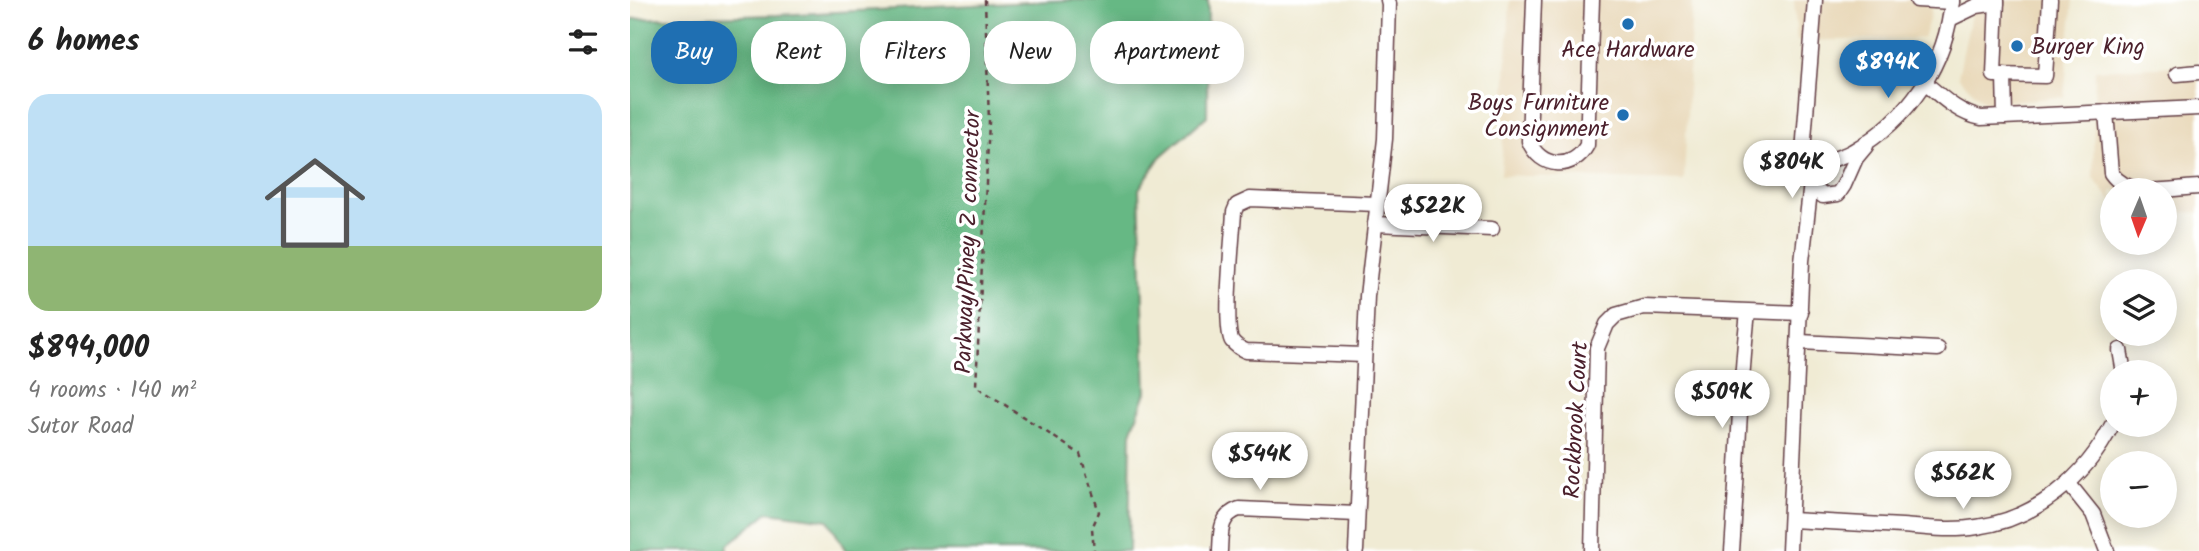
<!DOCTYPE html>
<html lang="en">
<head>
<meta charset="utf-8">
<style>
  :root { --surface:#fff; --page:#f2f2f2; --text:#222; --muted:#767676; --line:#e0e0e0; --accent:#1f6fb2 }
  body { margin:0; font-family:Kalam,sans-serif; background:var(--page); color:var(--text); height:100vh; display:flex; flex-direction:column; font-size:26px; white-space:nowrap }
  * { box-sizing:border-box; margin:0 }
  p { font-size:23px; color:var(--muted) }
  .icon { flex:none; width:38px; height:38px; fill:none; stroke:currentColor; stroke-width:2; stroke-linecap:round; stroke-linejoin:round }
  .map { position:relative; flex:1; overflow:hidden }
  .sheet { display:flex; flex-direction:column; background:var(--surface); width:630px }
  .sheet>* { flex:none }
  .guide { position:absolute; left:21px; top:21px; width:665px; height:63px; display:flex; gap:14px }
  .needle { width:46px; rotate:182deg }
  .fabs { position:absolute; left:1470px; top:178px; display:grid; gap:14px }
  .fabs a { display:grid; place-items:center; width:77px; height:77px; border-radius:50%; background:var(--surface); box-shadow:0 4px 18px #0003; font-size:35px }
  .price { position:absolute; translate:-50% -60px; padding:0 16px; border-radius:24px; background:#fff; color:#222; font-size:23px; line-height:46px; filter:drop-shadow(0 2px 4px #0008) }
  .price::after { content:''; position:absolute; left:50%; top:42px; width:21px; height:16px; margin-left:-10px; background:inherit; clip-path:polygon(0 0,100% 0,50% 100%) }
  .price.selected { background:var(--accent); color:#fff }
  ul { padding:0; list-style:none }
  li { display:grid; align-content:center; gap:14px; height:371px; padding:0 28px }
  li+li { border-top:2px solid var(--line) }
  li span { display:grid; place-items:center; height:217px; border-radius:21px; color:#555 }
  li>.icon { margin-inline-start:auto }
  span .icon { width:126px; height:126px; fill:#fffc; stroke-width:1 }
  li b { font-size:30px }
  h2 { display:flex; justify-content:space-between; align-items:center; height:84px; padding:0 28px; font-size:30px }
  .chip { padding:0 24px; border-radius:28px; background:var(--surface); box-shadow:0 4px 18px #0003; font-size:24px; line-height:63px }
  .chip.selected { background:var(--accent); color:#fff }
  main { display:flex; flex:1; min-height:0 }
  .map>svg:first-child { display:block }
</style>
</head>
<body>
<main>
<section class="sheet">
<h2>6 homes<svg class="icon" aria-label="filters" viewBox="0 0 24 24"><path d="M4 7h16M4 17h16"/><circle cx="9" cy="7" r="2"/><circle cx="15" cy="17" r="2"/></svg></h2>
<ul>
<li><span style="background:linear-gradient(#bfe0f5 70%,#8fb573 0)"><svg class="icon" aria-label="home" viewBox="0 0 24 24"><path d="M3 11l9-7 9 7M6 9v11h12V9"/></svg></span><div><b>$894,000</b><p>4 rooms · 140 m²</p><p>Sutor Road</p></div></li>
</ul>
</section>
<div class="map">
<svg width="1569" height="551" viewBox="0 0 1569 551">
  <rect width="100%" height="100%" fill="#fff"/>
  <filter id="ink" filterUnits="userSpaceOnUse"><feTurbulence type="fractalNoise" baseFrequency=".0143" numOctaves="2"/><feDisplacementMap in="SourceGraphic" scale="14" xChannelSelector="R" yChannelSelector="G"/><feConvolveMatrix kernelMatrix="1 2 1 2 8 2 1 2 1" color-interpolation-filters="sRGB"/></filter>
  <filter id="wash" filterUnits="userSpaceOnUse"><feTurbulence type="fractalNoise" baseFrequency=".00686" numOctaves="4" result="noise"/><feDisplacementMap in="SourceGraphic" scale="28" xChannelSelector="R" yChannelSelector="G"/><feGaussianBlur stdDeviation="1.57" result="paint"/><feColorMatrix in="noise" values="0 0 0 0 0 0 0 0 0 0 0 0 0 0 0 0 0 1.4 0 .05"/><feComposite in="paint" operator="in"/></filter>
  <g filter="url(#wash)">
    <rect width="100%" height="100%" fill="#f0ebd4"/>
    <!-- built -->
    <g fill="#e9d9ba">
      <polygon points="880,0 1062,0 1054,181 871,175"/>
      <polygon points="1164,0 1302,0 1300,17 1293,38 1167,41"/>
      <polygon points="1342,0 1443,0 1434,97 1355,103 1328,77 1341,15"/>
      <polygon points="1569,65 1569,212 1535,213 1535,191 1482,191 1482,201 1481,200 1463,178 1465,70"/>
    </g>
    <!-- forest -->
    <polygon fill="#66b884" stroke="#586c58" stroke-width="2" points="439,0 578,0 577,116 530,157 509,189 516,392 501,433 499,551 216,551 198,520 138,512 98,545 97,551 0,551 0,19 147,15"/>
  </g>
  <g filter="url(#ink)">
    <g fill="none" stroke-linecap="round" stroke-linejoin="round">
      <defs>
        <g id="minor">
          <path d="M904,0l-5,141c11,28 44,30 58,4l5,-145"/>
          <polyline points="1287,0 1322,2"/>
          <polyline points="1367,0 1364,75 1415,76 1420,0"/>
          <polyline points="1320,19 1347,6 1367,3"/>
          <polyline points="1547,74 1569,72"/>
          <polyline points="1374,75 1375,117"/>
          <path d="M1295,83c18,15 33,30 56,35l218,-10"/>
          <path d="M1476,112l5,61c19,27 59,15 88,14"/>
          <polyline points="1182,174 1175,162 1173,152 1185,0"/>
          <polyline points="1181,185 1193,196 1208,194 1214,185 1226,158 1236,146"/>
          <polyline points="745,224 862,229"/>
          <polyline points="1170,342 1308,349"/>
          <polyline points="1490,350 1494,373"/>
          <path d="M734,355l-118,-4c-5,-2 -10,-5 -14,-10 -9,-14 1,-107 2,-129l3,-7 13,-6 127,5"/>
          <polyline points="1439,484 1463,514 1477,551"/>
          <path d="M1161,520c37,2 74,4 111,6 25,2 51,5 75,1 59,-8 109,-50 135,-102"/>
          <path d="M590,551c1,-18 -1,-35 19,-42l118,5"/>
          <polyline points="726,551 737,296 755,139 759,4 758,0"/>
          <polyline points="962,551 967,348 977,324 986,315 1014,307 1171,313"/>
          <path d="M1102,551c6,-80 7,-160 16,-239"/>
          <path d="M1159,551l13,-290 10,-87c8,-14 28,-15 41,-23 56,-32 94,-87 99,-151"/>
        </g>
      </defs>
      <!-- minor casing -->
      <use href="#minor" stroke="#633e44" stroke-width="17"/>
      <!-- path -->
      <polyline stroke="#633e44" stroke-width="2.5" stroke-dasharray="5 5" stroke-linecap="butt" points="355,0 359,122 346,386 450,454 469,512 462,528 464,551"/>
      <!-- minor -->
      <use href="#minor" stroke="#fff" stroke-width="14"/>
    </g>
  </g>
  <!-- markers -->
  <g fill="#1f6fb2" stroke="#fff" stroke-width="2.5">
    <circle cx="998" cy="24" r="7"/>
    <circle cx="1387" cy="46" r="7"/>
    <circle cx="993" cy="115" r="7"/>
  </g>
  <g text-anchor="middle" stroke-width="7" stroke-linejoin="round" paint-order="stroke">
    <!-- poi labels -->
    <g font-size="23" fill="#4a1f2b" stroke="#fff" text-anchor="start">
      <text x="1401" y="54">Burger King</text>
      <text x="998" y="57" text-anchor="middle">Ace Hardware</text>
      <text x="979" y="110" text-anchor="end">Boys Furniture<tspan x="979" dy="26">Consignment</tspan></text>
    </g>
    <!-- street labels -->
    <g font-size="23" fill="#4a1f2b" stroke="#fff">
      <text transform="translate(337 242) rotate(-88)" y="8">Parkway/Piney Z connector</text>
      <text transform="translate(945 420) rotate(-87)" y="8">Rockbrook Court</text>
    </g>
  </g>
</svg>
<div class="fabs">
<a><svg class="needle" viewBox="-14 -14 28 28"><path d="M0-13l5 13h-10z" fill="#e53935"/><path d="M0 13l5-13h-10z" fill="#767676"/></svg></a>
<a><svg class="icon" aria-label="layers" viewBox="0 0 24 24"><path d="M12 4l9 5-9 5-9-5zM3 14l9 5 9-5"/></svg></a>
<a>+</a>
<a>−</a>
</div>
<b class="price selected" style="left:1258px;top:100px">$894K</b>
<b class="price" style="left:1162px;top:200px">$804K</b>
<b class="price" style="left:803px;top:244px">$522K</b>
<b class="price" style="left:1092px;top:430px">$509K</b>
<b class="price" style="left:630px;top:492px">$544K</b>
<b class="price" style="left:1333px;top:511px">$562K</b>
<div class="guide">
<a class="chip selected">Buy</a>
<a class="chip">Rent</a>
<a class="chip">Filters</a>
<a class="chip">New</a>
<a class="chip">Apartment</a>
</div>
</div>
</main>
</body>
</html>
